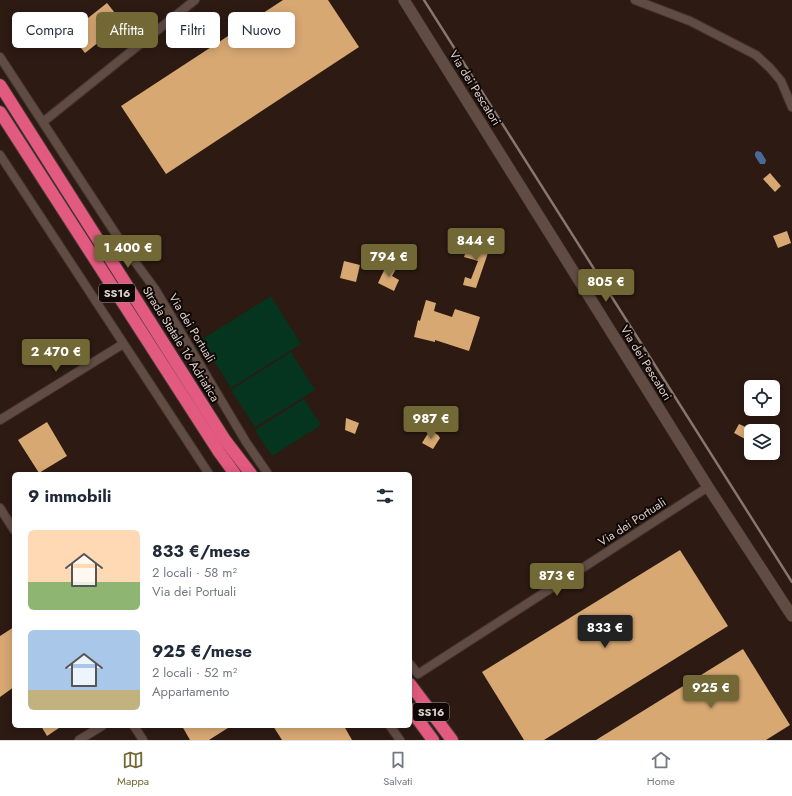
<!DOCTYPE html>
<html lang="it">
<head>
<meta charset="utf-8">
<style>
  :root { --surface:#fff; --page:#f2f2f3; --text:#1f2937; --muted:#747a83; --line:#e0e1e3; --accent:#726836 }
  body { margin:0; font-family:Jost,sans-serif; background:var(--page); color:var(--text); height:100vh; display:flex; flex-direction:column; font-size:15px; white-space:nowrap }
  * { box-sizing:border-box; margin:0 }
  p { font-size:13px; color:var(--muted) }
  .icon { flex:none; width:22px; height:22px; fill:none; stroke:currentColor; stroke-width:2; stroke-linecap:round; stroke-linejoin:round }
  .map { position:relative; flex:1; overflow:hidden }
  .side { position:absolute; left:12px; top:472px; width:400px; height:256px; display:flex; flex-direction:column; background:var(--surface); border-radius:6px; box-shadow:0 2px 10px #0003 }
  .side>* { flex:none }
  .guide { position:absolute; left:12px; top:12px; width:400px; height:36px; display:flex; gap:8px }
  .controls { position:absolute; left:744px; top:380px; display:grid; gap:8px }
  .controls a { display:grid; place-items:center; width:36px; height:36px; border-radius:6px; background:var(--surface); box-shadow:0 2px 10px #0003; font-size:20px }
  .price { position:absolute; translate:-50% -34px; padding:0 9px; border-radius:4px; background:var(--accent); color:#fff; font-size:13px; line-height:26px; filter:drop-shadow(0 1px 2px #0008) }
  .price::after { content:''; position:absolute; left:50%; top:24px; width:12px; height:9px; margin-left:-6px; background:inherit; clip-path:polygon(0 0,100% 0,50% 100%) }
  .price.current { background:#222; color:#fff }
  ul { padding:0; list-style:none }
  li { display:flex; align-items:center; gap:12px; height:100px; padding:0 16px }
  li span { display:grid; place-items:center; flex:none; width:112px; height:80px; border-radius:6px; color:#555 }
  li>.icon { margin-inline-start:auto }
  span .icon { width:48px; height:48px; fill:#fffc; stroke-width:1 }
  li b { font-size:17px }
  h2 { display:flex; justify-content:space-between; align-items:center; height:48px; padding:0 16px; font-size:17px }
  .pill { padding:0 14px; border-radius:6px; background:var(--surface); box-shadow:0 2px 10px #0003; font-size:14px; line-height:36px }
  .pill.current { background:var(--accent); color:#fff }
  .dock { display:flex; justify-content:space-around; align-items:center; height:56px; border-top:1px solid var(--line); background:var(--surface); font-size:11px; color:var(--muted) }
  .dock a { display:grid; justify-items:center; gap:2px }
  .dock .current { color:var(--accent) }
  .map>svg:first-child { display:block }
</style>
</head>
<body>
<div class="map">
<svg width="792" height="740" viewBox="0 0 792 740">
  <rect width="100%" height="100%" fill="#2c1a13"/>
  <!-- green -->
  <g fill="#06351f">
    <polygon points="271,296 301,344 231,388 201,340"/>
    <polygon points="291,352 315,390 255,427 231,390"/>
    <polygon points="304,399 321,425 272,456 255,430"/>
  </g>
  <!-- water -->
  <polygon fill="#49689b" points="757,151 761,152 766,160 765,164 760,164 755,156 755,153"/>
  <!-- building -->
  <g fill="#d8a873">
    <polygon points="283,0 328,0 359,47 166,174 121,106"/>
    <polygon points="107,3 123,23 85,53 69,33"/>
    <polygon points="770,173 781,186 775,192 763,179"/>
    <polygon points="787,231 791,243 778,248 773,236"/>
    <polygon points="469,241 490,247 476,288 463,285 465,277 471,279 478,261 464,257"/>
    <polygon points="344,261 360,265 356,282 340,278"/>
    <polygon points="387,264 396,269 392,276 399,280 394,291 378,283"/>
    <polygon points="426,300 436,303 434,311 452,317 455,309 480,317 469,351 435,340 435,342 414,337 418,320 420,321"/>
    <polygon points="346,418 359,423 355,434 345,430"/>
    <polygon points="47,422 67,456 39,473 18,440"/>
    <polygon points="739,424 750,429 745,439 734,433"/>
    <polygon points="430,430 438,435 440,438 433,449 422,443"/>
    <polygon points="680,550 728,626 544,740 524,740 482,672"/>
    <polygon points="14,627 14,687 0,697 0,636"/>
    <polygon points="743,649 790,725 766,740 596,740"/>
    <polygon points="41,726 62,726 47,736"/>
    <polygon points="182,726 231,726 209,740 190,740"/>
    <polygon points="273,726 344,726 352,740 282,740"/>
  </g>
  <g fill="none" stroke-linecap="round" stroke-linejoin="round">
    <defs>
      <g id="street">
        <polyline points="635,0 690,21 756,55 770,68 781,81 792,107"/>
        <polyline points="0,57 127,251 155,289 246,442 268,474"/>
        <polyline points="43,122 195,0"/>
        <polyline points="0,155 209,474"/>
        <polyline points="0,420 123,344"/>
        <polyline points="0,508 14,530"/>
        <polyline points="410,664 418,674 708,487"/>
        <polyline points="134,726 143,740"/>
        <polyline points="390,726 400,740"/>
        <polyline points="79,740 102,726"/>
      </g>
      <polyline id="secondary" points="404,0 708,487 792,616"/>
      <g id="highway">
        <polyline points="0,85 225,440 251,474"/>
        <polyline points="0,112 219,452 235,474"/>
        <polyline points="410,684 452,740"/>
        <polyline points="410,709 433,740"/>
      </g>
    </defs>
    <!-- street casing -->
    <use href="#street" stroke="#433632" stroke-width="10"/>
    <!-- secondary casing -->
    <use href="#secondary" stroke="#433632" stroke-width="12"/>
    <!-- highway casing -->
    <use href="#highway" stroke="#433632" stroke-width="14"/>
    <!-- street -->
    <use href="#street" stroke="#604c43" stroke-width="8"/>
    <!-- secondary -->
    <use href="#secondary" stroke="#604c43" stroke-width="11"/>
    <!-- highway -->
    <use href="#highway" stroke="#e25a80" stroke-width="12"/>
    <!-- rail -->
    <polyline stroke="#857670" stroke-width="2.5" points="424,0 792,582"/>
  </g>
  <g text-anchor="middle" stroke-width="4" stroke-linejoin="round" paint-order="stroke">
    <!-- shield labels -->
    <g fill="#0f0705" stroke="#9f9490" stroke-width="1">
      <rect x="99" y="284" width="36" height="18" rx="3"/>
      <rect x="413" y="703" width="36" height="18" rx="3"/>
    </g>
    <g font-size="11" font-weight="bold" fill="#ddd1cc">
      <text x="117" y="297">SS16</text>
      <text x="431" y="716">SS16</text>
    </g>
    <!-- street labels -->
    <g font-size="12" fill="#ddd1cc" stroke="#0f0705">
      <text transform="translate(475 88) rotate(58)" y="4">Via dei Pescatori</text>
      <text transform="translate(192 328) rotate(59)" y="4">Via dei Portuali</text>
      <text transform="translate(181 344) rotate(58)" y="4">Strada Statale 16 Adriatica</text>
      <text transform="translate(646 363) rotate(58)" y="4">Via dei Pescatori</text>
      <text transform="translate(632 522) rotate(-33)" y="4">Via dei Portuali</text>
    </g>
  </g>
</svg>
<div class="controls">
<a><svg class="icon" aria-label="locate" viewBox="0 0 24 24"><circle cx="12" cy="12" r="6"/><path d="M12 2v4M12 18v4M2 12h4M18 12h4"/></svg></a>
<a><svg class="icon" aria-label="layers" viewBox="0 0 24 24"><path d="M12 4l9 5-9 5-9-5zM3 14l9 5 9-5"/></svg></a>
</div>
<b class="price" style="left:476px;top:262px">844 €</b>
<b class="price" style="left:128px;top:269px">1 400 €</b>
<b class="price" style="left:389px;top:278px">794 €</b>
<b class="price" style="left:606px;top:303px">805 €</b>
<b class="price" style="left:56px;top:373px">2 470 €</b>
<b class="price" style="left:431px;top:440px">987 €</b>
<b class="price" style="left:557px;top:597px">873 €</b>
<b class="price current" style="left:605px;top:649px">833 €</b>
<b class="price" style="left:711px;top:709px">925 €</b>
<div class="guide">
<a class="pill">Compra</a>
<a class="pill current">Affitta</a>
<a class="pill">Filtri</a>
<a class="pill">Nuovo</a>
</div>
<section class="side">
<h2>9 immobili<svg class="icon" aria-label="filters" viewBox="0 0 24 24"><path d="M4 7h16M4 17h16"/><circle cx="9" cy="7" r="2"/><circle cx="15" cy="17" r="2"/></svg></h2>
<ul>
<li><span style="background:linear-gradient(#ffd9b3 65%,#8fb573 0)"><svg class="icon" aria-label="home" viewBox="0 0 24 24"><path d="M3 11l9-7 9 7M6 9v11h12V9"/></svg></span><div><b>833 €/mese</b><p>2 locali · 58 m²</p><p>Via dei Portuali</p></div></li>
<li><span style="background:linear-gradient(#a9c7e8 75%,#c2b280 0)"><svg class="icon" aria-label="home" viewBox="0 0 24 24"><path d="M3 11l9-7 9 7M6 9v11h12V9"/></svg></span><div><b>925 €/mese</b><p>2 locali · 52 m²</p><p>Appartamento</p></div></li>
</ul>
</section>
</div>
<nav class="dock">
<a class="current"><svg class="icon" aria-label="map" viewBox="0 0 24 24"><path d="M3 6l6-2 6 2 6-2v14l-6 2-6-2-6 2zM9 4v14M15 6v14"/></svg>Mappa</a>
<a><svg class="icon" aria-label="saved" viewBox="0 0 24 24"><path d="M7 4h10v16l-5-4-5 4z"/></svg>Salvati</a>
<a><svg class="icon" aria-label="home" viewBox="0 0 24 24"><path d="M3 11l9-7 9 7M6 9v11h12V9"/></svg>Home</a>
</nav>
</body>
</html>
